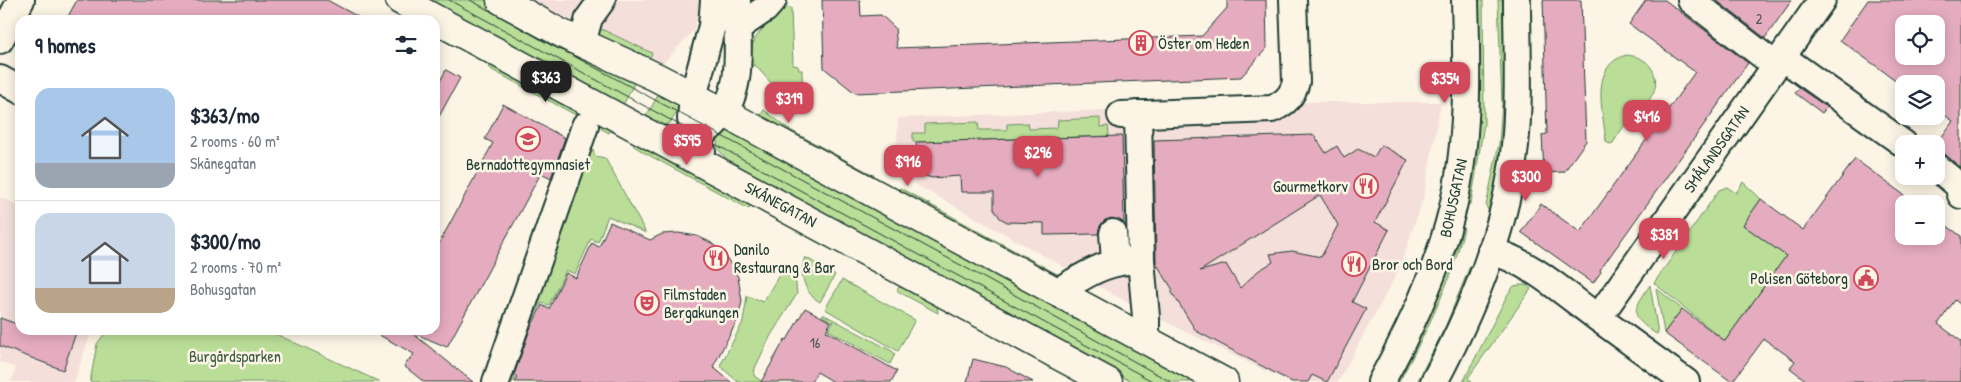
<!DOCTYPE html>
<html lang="en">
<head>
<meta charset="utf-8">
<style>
  :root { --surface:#fff; --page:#f6f6f7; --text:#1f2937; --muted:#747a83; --line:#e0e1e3; --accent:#d1495b }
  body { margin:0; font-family:"Patrick Hand",sans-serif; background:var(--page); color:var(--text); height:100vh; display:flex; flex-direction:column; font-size:19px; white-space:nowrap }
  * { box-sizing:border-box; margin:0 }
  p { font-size:16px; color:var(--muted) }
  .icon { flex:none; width:28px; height:28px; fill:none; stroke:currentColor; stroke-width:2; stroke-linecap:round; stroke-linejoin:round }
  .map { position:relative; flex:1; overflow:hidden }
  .sheet { position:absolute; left:15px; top:15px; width:425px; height:320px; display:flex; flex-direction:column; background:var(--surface); border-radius:15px; box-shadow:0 2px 12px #0003 }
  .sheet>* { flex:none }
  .fabs { position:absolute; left:1895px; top:15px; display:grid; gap:10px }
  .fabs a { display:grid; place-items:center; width:50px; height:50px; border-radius:10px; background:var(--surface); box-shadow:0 2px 12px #0003; font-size:25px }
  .price { position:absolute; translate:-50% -42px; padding:0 11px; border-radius:10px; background:var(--accent); color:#fff; font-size:16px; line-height:32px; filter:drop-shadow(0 1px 2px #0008) }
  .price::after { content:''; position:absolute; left:50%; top:30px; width:15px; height:11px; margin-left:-8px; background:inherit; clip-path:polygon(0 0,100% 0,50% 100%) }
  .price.on { background:#222; color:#fff }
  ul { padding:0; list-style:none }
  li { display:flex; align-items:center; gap:15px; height:125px; padding:0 20px }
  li+li { border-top:1px solid var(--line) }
  li span { display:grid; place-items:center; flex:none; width:140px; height:100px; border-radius:15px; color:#555 }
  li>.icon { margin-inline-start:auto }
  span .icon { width:60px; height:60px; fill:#fffc; stroke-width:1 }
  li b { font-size:21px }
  h2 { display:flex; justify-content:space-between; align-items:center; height:60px; padding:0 20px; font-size:21px }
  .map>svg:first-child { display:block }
</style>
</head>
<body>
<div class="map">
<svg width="1961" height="382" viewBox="0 0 1961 382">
  <rect width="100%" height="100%" fill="#fcf5e5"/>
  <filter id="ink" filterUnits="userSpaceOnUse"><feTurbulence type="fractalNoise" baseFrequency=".02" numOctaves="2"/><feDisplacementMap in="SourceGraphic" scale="10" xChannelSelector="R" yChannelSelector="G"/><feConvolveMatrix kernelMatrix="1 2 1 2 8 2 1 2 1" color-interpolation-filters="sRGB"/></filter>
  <g filter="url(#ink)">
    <!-- built -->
    <g fill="#f5dfda">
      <polygon points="509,0 701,0 694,30 656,71"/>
      <polygon points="1312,102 1441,102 1424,196 1399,270 1338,382 1288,382 1139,309 895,173 898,118"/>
      <polygon points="0,197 20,206 20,330 92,330 74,382 11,382 16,368 0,362"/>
    </g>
    <!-- green -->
    <g fill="#bade98" stroke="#6c8e66">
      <polygon points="416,0 485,0 573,49 638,76 622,107"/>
      <polygon points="1475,0 1483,0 1484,124 1471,203 1465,208"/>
      <polygon points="1498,0 1508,0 1507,139 1492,208 1488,210 1486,206 1499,143 1502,103"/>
      <path d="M786,7l5,1 2,57 5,1 1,4h3c0,14 4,36 -10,43l-11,-7 6,-5 -32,-36 -3,1c-8,-26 17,-44 34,-59z"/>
      <polygon points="595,26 652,53 647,65 602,45 594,29"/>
      <path d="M1626,55c11,1 20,4 26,14 13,24 -12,40 -26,55 -5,6 -9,12 -13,19l-4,1 -3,-3c-3,-30 -17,-75 20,-86z"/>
      <polygon points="491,64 613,127 609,133 492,70 489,67"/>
      <polygon points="661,90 678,103 679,109 670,123 661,126 644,120"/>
      <polygon points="764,110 790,130 875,176 872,177 758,120"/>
      <polygon points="1100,118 1100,127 1108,126 1109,136 913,142 913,133 925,133 925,124 978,122 979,130 1007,130 1007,124 1028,123 1029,129 1057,128 1058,120"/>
      <polygon points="725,124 1196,378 1194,382 1132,382 732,165 717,148 719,131"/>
      <polygon points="632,140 752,205 749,209 643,152 634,146"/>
      <polygon points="591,144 595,156 605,158 646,233 608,216 598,242 591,239 575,274 566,270 549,305 541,303 508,374 515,378 513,382 502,382"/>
      <polygon points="1743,182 1761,199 1743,225 1786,256 1725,341 1654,283 1719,190 1727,187 1736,193"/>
      <polygon points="899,189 900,188 1066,279 1060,280 902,193"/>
      <path d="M1461,225l3,3c-12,54 -39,106 -65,154h-8z"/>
      <path d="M805,257l30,18 -15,27c-15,-8 -22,-28 -15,-45z"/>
      <polygon points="1470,266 1474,271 1425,382 1417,382 1446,325"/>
      <polygon points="794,267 797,294 771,335 755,368 754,376 763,382 738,382 720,366 743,322 747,296 763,302 782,270"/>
      <polygon points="842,280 915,320 898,351 825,309"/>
      <polygon points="1520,285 1526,285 1531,289 1470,375 1468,378 1472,382 1463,382 1508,294 1514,286"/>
      <path d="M1650,285l8,48 -2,1c-28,-19 -23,-23 -6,-49z"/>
      <polygon points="899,287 916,290 937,304 938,313 899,292 897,290"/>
      <polygon points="1656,288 1682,309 1664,333"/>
      <polygon points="823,314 892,351 895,354 890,364 828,330 833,322 822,316"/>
      <polygon points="107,330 267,330 380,382 90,382 97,344"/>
    </g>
    <!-- building -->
    <g fill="#e5acbf" stroke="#1f3d34" fill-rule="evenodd">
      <polygon points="77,0 327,0 364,20 66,20"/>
      <polygon points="822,0 860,0 861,16 881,15 895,28 897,48 1202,36 1227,8 1227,0 1266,0 1267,48 1241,77 855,93 824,68"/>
      <polygon points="1543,0 1581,0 1586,141 1564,172 1544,173 1542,135 1547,134"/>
      <polygon points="1646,0 1665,0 1748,63 1600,270 1601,272 1593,283 1521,232 1541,204 1580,232 1695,72 1629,24"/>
      <polygon points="1716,0 1792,0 1765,38"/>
      <path d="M1868,0h93v168l-15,-13 -10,-4v-6l17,-24 -17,-12v-25h-35l-61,-44zM1904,24h32v32h-32z"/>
      <polygon points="446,70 460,78 435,124 435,90"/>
      <polygon points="1799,88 1827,107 1822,113 1795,93"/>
      <polygon points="503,104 565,138 551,178 541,173 447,347 411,332 473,382 424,382 404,366 414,354 370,330 435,330 435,251 493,143 485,139"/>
      <path d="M1314,135l12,18 11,-7 7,12 14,-9 16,8 7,-12 27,15 -33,62 14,8 -37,72 14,7 -39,73 -15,-7 -4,7h-16l-96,-51 -25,-40 2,-1 -17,-27 -2,-123zM1320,195l18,30 -17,32 -29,-6 -22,3 3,8 -15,9 -18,17 -14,-24 -26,7z"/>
      <polygon points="1122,136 1124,223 1112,218 1105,220 1100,226 1098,234 1044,235 1044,223 1007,222 1000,218 994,209 994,192 961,192 960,176 932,178 922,175 918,166 916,142"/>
      <polygon points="1855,159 1904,195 1904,236 1936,236 1936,218 1961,236 1961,305 1955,300 1938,324 1961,341 1961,382 1808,382 1790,368 1795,361 1764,339 1732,382 1664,333 1682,309 1725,341 1786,256 1743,225 1761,199 1803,230"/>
      <polygon points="610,222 650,240 662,234 678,233 697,236 710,242 724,253 738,277 742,301 738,319 713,367 731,382 515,382 517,377 514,375 530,329 542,305 549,309 566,273 576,278 592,243 599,247"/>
      <polygon points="805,308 831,322 826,331 897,371 891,382 834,382 817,372 811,382 761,382 785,339 787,340"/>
      <polygon points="0,318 20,325 20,330 77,330 63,370 0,346"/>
      <polygon points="973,359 1006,367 1033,382 967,382"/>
    </g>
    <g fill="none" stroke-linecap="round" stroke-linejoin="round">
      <defs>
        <g id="minor">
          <polyline points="1691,0 1775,65"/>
          <polyline points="737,28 765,9 773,0"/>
          <polyline points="0,40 21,0"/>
          <polyline points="582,43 589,18 602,0"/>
          <polyline points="1782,57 1904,144"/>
          <polyline points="0,79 20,90"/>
          <polyline points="1138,114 1141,260"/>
          <path d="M1121,115l151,-6c13,-6 20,-12 24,-27l-3,-82"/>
          <path d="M658,139c26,4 36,3 56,-15 33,-32 22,-82 23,-124"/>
          <polyline points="702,151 694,140 691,119 693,97 712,26 714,0"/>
          <polyline points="1936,167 1958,185 1961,195"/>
          <polyline points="1113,233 1115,262"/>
          <path d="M1491,251c40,11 74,43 107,67l224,-318"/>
          <path d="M1056,292c32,-18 47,-31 85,-32l5,57v22"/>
          <polyline points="1598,318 1686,382"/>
          <polyline points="496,382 585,126"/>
          <path d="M1381,382c30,-54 56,-110 71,-171 17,-69 15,-141 13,-211"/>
          <path d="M1434,382c39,-73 73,-154 81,-237 5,-48 2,-97 2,-145"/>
        </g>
        <g id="major">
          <polyline points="400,0 1108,382"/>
          <polyline points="501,0 560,33 656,77 725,113 1224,382"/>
        </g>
      </defs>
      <!-- minor casing -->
      <use href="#minor" stroke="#1f3d34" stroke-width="30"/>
      <!-- major casing -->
      <use href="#major" stroke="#1f3d34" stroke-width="31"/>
      <!-- minor -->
      <use href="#minor" stroke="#fcf5e5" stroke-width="26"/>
      <!-- major -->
      <use href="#major" stroke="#fcf5e5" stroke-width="28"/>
      <!-- tram -->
      <g stroke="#1f3d34" stroke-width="1">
        <polyline points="449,0 1154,382"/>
        <polyline points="470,0 968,269 1171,382"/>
      </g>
    </g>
  </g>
  <!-- icons -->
  <defs>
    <symbol id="building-ring" viewBox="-11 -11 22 22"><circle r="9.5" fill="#fcf5e5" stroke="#d1495b" stroke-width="1.5"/><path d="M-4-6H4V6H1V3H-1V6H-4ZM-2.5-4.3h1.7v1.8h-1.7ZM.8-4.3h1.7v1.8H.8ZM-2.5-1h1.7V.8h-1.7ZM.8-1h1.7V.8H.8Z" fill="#d1495b"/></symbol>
    <symbol id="school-ring" viewBox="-11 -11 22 22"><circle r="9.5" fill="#fcf5e5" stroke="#d1495b" stroke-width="1.5"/><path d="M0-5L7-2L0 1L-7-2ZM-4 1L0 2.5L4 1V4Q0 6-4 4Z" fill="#d1495b"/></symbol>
    <symbol id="restaurant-ring" viewBox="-11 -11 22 22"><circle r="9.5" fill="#fcf5e5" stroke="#d1495b" stroke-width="1.5"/><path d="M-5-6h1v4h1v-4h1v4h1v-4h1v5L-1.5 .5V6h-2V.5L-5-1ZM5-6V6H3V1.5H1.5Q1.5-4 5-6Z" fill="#d1495b"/></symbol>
    <symbol id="civic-ring" viewBox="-11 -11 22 22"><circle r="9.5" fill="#fcf5e5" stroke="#d1495b" stroke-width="1.5"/><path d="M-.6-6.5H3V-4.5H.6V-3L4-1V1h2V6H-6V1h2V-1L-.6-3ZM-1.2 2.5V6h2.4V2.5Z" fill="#d1495b"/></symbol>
    <symbol id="theatre-ring" viewBox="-11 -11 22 22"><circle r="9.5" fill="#fcf5e5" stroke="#d1495b" stroke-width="1.5"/><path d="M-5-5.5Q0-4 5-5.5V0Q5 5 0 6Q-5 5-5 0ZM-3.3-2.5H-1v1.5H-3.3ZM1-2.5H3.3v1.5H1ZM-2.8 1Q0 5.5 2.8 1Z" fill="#d1495b"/></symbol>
  </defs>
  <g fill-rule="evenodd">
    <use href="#building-ring" x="1127" y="29" width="28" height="28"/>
    <use href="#school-ring" x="514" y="125" width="28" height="28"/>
    <use href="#restaurant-ring" x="1352" y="172" width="28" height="28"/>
    <use href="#restaurant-ring" x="702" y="244" width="28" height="28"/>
    <use href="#restaurant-ring" x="1340" y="250" width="28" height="28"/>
    <use href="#civic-ring" x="1852" y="264" width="28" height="28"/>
    <use href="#theatre-ring" x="633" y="289" width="28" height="28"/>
  </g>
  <g text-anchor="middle" stroke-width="5" stroke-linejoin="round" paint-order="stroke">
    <!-- number labels -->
    <g font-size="14" fill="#505957">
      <text x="1759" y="24">2</text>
      <text x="815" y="348">16</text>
    </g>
    <!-- poi labels -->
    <g font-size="16" fill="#1f3d34" stroke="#fcf5e5" text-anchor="start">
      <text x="1158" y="49">Öster om Heden</text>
      <text x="528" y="170" text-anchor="middle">Bernadottegymnasiet</text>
      <text x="1348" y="192" text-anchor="end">Gourmetkorv</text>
      <text x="734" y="255">Danilo<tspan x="734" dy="18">Restaurang &amp; Bar</tspan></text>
      <text x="1372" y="270">Bror och Bord</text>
      <text x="1848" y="284" text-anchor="end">Polisen Göteborg</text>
      <text x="664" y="300">Filmstaden<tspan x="664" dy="18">Bergakungen</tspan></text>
    </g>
    <!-- street labels -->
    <g font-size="16" fill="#1f3d34" stroke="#fcf5e5">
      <text transform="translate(1716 149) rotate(-55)" y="6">SMÅLANDSGATAN</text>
      <text transform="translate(1453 198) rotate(-78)" y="6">BOHUSGATAN</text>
      <text transform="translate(781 204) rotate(28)" y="6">SKÅNEGATAN</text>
    </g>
    <!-- park labels -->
    <g font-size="16" fill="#3e5d48" stroke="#fcf5e5">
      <text x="235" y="362">Burgårdsparken</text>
    </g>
  </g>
</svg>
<div class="fabs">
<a><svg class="icon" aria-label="locate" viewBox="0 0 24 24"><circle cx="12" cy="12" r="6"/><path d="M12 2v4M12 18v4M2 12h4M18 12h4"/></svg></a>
<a><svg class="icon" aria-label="layers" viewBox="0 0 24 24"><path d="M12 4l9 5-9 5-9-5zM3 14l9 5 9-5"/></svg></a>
<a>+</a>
<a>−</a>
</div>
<b class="price on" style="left:546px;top:103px">$363</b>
<b class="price" style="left:1445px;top:104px">$354</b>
<b class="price" style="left:789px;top:124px">$319</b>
<b class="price" style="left:1647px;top:142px">$416</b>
<b class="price" style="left:687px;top:166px">$595</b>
<b class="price" style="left:1038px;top:178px">$296</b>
<b class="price" style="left:908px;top:187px">$916</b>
<b class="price" style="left:1526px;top:202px">$300</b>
<b class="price" style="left:1664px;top:260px">$381</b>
<section class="sheet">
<h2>9 homes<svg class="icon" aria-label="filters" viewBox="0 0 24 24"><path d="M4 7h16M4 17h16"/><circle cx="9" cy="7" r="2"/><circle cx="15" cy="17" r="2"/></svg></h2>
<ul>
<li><span style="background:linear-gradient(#a9c7e8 75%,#9aa5b1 0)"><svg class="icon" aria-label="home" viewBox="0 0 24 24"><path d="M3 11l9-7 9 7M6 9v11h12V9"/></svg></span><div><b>$363/mo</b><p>2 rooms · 60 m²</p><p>Skånegatan</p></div></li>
<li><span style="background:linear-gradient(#c9d6e8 75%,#b9a48a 0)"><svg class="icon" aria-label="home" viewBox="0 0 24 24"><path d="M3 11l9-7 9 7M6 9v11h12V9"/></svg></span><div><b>$300/mo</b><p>2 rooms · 70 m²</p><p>Bohusgatan</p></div></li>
</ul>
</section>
</div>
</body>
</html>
